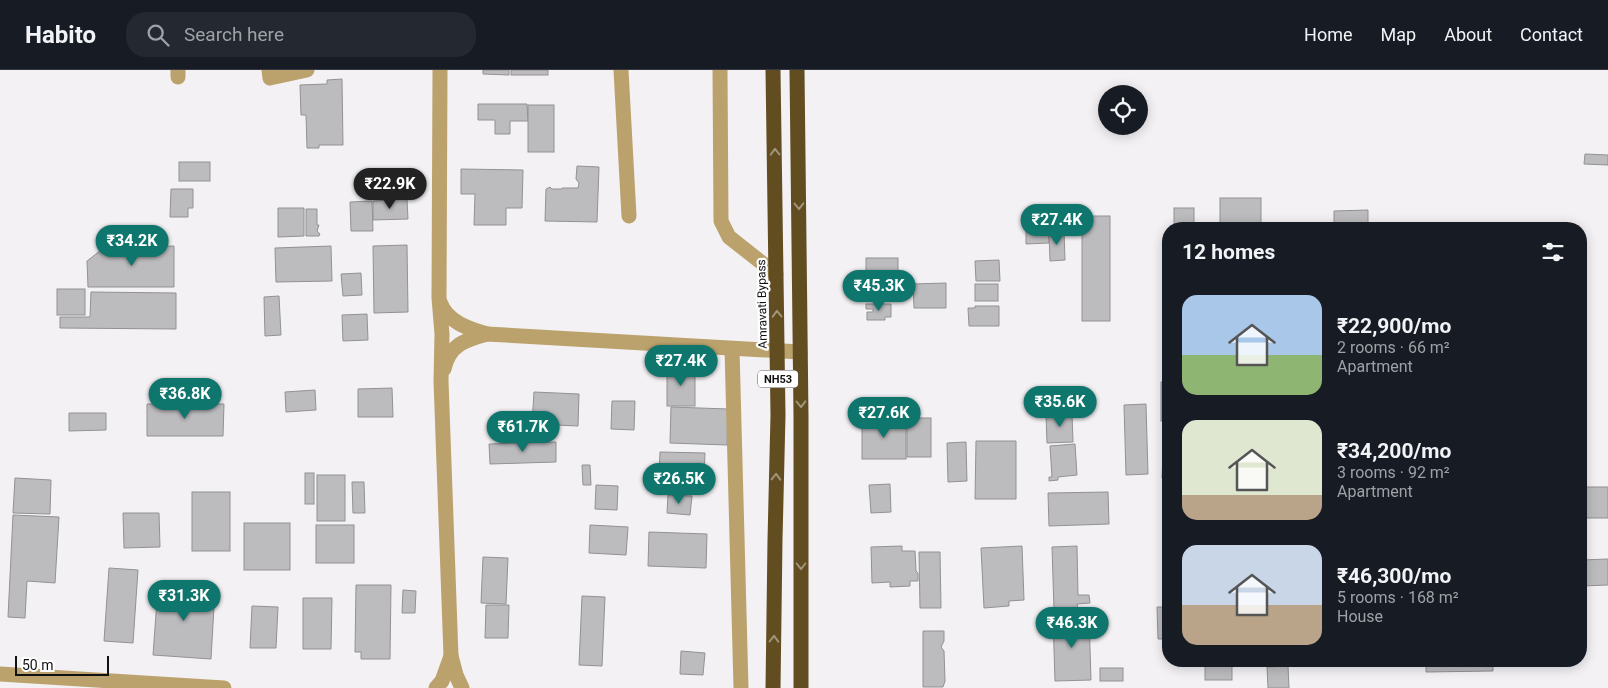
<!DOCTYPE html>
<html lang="en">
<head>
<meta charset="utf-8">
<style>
  :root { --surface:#171b24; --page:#242831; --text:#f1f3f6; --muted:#9ea1a6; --line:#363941; --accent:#0f766e }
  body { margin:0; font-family:Roboto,sans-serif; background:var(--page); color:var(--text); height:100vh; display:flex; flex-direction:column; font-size:19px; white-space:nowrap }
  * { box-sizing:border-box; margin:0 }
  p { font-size:16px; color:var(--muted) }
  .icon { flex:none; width:28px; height:28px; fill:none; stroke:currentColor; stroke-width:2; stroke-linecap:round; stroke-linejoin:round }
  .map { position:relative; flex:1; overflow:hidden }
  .details { position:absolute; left:1162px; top:152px; width:425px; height:445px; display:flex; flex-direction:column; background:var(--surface); border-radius:20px; box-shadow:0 2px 12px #0003 }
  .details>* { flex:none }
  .controls { position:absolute; left:1098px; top:15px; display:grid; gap:10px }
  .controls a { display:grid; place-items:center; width:50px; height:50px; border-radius:50%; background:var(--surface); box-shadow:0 2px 12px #0003; font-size:25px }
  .scale { position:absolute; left:15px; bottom:12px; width:94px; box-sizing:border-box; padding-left:5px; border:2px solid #111112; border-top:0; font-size:14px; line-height:18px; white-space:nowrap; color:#111112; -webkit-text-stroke:4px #fff; paint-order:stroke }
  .price { position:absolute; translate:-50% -42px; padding:0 11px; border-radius:18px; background:var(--accent); color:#fff; font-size:16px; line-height:32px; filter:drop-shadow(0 1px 2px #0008) }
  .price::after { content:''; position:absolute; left:50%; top:30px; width:15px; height:11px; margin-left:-8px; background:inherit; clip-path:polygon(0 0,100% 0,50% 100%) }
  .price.current { background:#222; color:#fff }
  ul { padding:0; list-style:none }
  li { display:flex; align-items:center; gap:15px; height:125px; padding:0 20px }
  li span { display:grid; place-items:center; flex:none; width:140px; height:100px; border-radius:15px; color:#555 }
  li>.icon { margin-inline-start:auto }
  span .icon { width:60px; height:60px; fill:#fffc; stroke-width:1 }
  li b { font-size:21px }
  h2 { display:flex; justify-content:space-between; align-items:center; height:60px; padding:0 20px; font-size:21px }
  header { display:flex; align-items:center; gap:30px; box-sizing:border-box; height:70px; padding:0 25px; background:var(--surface); border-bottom:1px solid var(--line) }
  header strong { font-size:24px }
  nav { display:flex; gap:28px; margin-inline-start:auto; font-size:18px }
  .search { width:350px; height:45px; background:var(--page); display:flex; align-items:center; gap:12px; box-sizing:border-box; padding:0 18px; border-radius:20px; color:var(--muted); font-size:19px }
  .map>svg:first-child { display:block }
</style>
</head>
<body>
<header>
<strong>Habito</strong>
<div class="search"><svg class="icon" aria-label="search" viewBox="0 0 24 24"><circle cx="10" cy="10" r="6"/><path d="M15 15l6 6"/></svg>Search here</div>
<nav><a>Home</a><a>Map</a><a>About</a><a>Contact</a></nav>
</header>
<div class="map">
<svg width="1608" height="618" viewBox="0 0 1608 618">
  <rect width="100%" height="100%" fill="#f3f1f4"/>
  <!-- building -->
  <g fill="#bcbbbe" stroke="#929194">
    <polygon points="483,0 509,0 509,5 483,4"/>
    <rect x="511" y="0" width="37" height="5"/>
    <polygon points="342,9 343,75 319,75 319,78 307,78 306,45 301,45 300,15 327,14 327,10"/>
    <polygon points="478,34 527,34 528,51 510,51 510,64 495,64 495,50 478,50"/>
    <rect x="528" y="35" width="26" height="47"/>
    <polygon points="1585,84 1608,85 1608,95 1584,94"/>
    <rect x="179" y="92" width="31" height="19"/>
    <polygon points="577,96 599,97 597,152 545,151 546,119 550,117 552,119 562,119 562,118 578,118 579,113 576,109"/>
    <polygon points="461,99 523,100 522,138 506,138 506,155 474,155 475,124 461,124"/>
    <polygon points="171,119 193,119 193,138 188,138 188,147 170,147"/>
    <rect x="1220" y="128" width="41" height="31"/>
    <polygon points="407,129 408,149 373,150 373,131"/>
    <polygon points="372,131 373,161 351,161 350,132"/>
    <polygon points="278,138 304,138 304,166 278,167"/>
    <rect x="1174" y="138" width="20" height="21"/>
    <polygon points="306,139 317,139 317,155 319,155 317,161 320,164 319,166 306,166"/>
    <polygon points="1368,140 1368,159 1334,159 1334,141"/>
    <rect x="1082" y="146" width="28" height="105"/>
    <polygon points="1048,158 1049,173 1026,174 1026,159"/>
    <polygon points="1049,161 1064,161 1065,190 1050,191"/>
    <polygon points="407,175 408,242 374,243 373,176"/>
    <polygon points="174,176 174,217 88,217 87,191 105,177"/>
    <polygon points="331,176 332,211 276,212 275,178"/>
    <rect x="866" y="188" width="32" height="41"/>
    <polygon points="999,190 1000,211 976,211 975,191"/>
    <polygon points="361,203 362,225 343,226 341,204"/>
    <polygon points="946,213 946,238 914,238 913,214"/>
    <rect x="975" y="214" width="23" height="17"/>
    <rect x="57" y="219" width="28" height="26"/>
    <polygon points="91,222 176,223 176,259 60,258 60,247 90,247"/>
    <polygon points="279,226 281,265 265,266 264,227"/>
    <polygon points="866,234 891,234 891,247 885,247 885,250 867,250 867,242 873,242 873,239 866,239"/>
    <polygon points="975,236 999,236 999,256 969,256 968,238 975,238"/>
    <polygon points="367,244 368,270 343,271 342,245"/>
    <rect x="667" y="299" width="28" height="37"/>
    <rect x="1161" y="312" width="8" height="39"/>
    <polygon points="392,318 393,347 358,347 358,319"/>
    <polygon points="315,320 316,340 286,342 285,322"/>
    <polygon points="534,322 579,324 578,356 532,354"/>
    <polygon points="612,331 635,331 634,360 611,359"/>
    <polygon points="147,334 224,334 223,366 147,366"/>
    <polygon points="1146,334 1148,404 1126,405 1124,335"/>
    <polygon points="671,337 728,339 727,375 670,373"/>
    <polygon points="69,343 106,343 106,360 69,361"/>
    <polygon points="1072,344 1073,372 1047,373 1046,345"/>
    <rect x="907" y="348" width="24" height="39"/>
    <rect x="862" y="349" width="44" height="40"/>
    <rect x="1164" y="354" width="5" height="28"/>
    <polygon points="976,371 1016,371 1016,429 975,429"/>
    <polygon points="556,372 556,392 490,394 489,374"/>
    <polygon points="966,372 967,411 948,412 947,373"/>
    <polygon points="1075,374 1077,405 1058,407 1058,410 1049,411 1049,407 1052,407 1050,376"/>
    <polygon points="660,382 705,383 704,406 659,405"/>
    <polygon points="1163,384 1169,384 1169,408 1162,408"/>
    <polygon points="582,395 590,395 591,415 583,415"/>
    <rect x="305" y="403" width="9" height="31"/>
    <rect x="317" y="405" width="28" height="46"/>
    <polygon points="15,408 51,410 50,444 13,443"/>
    <polygon points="352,412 364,412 365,443 353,443"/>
    <polygon points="890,414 891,442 871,443 869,415"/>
    <polygon points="596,415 618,416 617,440 595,439"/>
    <rect x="1581" y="417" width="27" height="31"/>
    <rect x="192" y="422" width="38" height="59"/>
    <polygon points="1108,422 1109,454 1049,456 1048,423"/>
    <polygon points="668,425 692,426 690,445 667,443"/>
    <polygon points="123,443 159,443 160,477 124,478"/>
    <polygon points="13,445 59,447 55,513 27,511 25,548 8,547"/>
    <rect x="244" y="453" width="46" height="47"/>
    <rect x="316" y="455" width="38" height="38"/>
    <polygon points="590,455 628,457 626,485 589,483"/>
    <polygon points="649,462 707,464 706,498 648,496"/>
    <polygon points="902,476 902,481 915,481 916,501 918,503 918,511 910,511 910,516 890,517 890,512 872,513 871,477"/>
    <polygon points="1022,476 1024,530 1009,531 1009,536 984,538 981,478"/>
    <polygon points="1077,476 1078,525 1089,525 1090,533 1077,534 1078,539 1054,540 1052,477"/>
    <polygon points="919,482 940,482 941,538 920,538"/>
    <polygon points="483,487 508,488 506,534 481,533"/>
    <polygon points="1608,489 1608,515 1581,516 1581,490"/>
    <polygon points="109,498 138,500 133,573 104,571"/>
    <polygon points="356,515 391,515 390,589 361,589 361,582 355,582"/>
    <polygon points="158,516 215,519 211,589 153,585"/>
    <polygon points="403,520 416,521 415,543 402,543"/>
    <polygon points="582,526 605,527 602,596 579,595"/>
    <polygon points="303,528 332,528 331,579 303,579"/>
    <polygon points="486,535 509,535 508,568 485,568"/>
    <polygon points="252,536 278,537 276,578 250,578"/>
    <polygon points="1157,537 1169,537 1169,569 1158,569"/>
    <polygon points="1089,547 1091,610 1055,611 1053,548"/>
    <polygon points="923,561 944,561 944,571 941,577 944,581 945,611 943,617 923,617"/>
    <polygon points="681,581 705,583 703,605 680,604"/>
    <rect x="1205" y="591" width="27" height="19"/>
    <polygon points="1426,591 1493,591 1493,601 1426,602"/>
    <polygon points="1288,596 1289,618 1268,618 1267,597"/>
    <rect x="1100" y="598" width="23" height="13"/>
  </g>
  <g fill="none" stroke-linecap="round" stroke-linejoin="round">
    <!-- minor -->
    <g stroke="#bba26d" stroke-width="15">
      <polyline points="178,0 178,7"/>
      <polyline points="269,0 270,8 307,0"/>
      <polyline points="440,0 439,228 442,264 441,311 451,586 456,605 462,618"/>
      <polyline points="621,0 629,146"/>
      <polyline points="720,0 721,151 729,167 776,204"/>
      <path d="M440,232c7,20 29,27 47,32"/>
      <polyline points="732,279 741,618"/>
      <path d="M444,299c5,-24 21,-29 43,-35l313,18"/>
      <polyline points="0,604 224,618"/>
      <polyline points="436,618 442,611 451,586"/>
    </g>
    <!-- highway -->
    <g stroke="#614d20" stroke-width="15">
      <polyline points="797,0 801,346 801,618"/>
      <polyline points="773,618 775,470 778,345 773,0"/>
    </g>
  </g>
  <!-- one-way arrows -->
  <defs><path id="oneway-chevron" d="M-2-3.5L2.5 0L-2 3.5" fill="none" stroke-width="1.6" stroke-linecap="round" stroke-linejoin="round" transform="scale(1.25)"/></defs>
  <g stroke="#a09479">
    <use href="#oneway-chevron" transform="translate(775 82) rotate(-91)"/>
    <use href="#oneway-chevron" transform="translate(799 136) rotate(89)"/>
    <use href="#oneway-chevron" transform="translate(777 244) rotate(-91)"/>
    <use href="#oneway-chevron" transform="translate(801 334) rotate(89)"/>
    <use href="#oneway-chevron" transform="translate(776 407) rotate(-88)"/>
    <use href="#oneway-chevron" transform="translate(801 496) rotate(90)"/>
    <use href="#oneway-chevron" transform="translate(774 569) rotate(-89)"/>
  </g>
  <g text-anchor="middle" stroke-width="4.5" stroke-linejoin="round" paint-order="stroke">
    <!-- shield labels -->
    <rect fill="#fff" stroke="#585859" stroke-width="1" x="758" y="300.5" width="40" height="17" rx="4"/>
    <g font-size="11" font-weight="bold" fill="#111112">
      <text x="778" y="313">NH53</text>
    </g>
    <!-- street labels -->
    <g font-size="12" fill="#111112" stroke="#fff">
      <text transform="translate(762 234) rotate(-91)" y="4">Amravati Bypass</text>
    </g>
  </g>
</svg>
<div class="controls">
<a><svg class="icon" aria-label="locate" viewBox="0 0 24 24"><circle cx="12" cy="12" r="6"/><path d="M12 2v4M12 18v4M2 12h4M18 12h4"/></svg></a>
</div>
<div class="scale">50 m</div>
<b class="price current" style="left:390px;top:140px">₹22.9K</b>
<b class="price" style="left:1057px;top:176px">₹27.4K</b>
<b class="price" style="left:132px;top:197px">₹34.2K</b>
<b class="price" style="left:879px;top:242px">₹45.3K</b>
<b class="price" style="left:681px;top:317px">₹27.4K</b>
<b class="price" style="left:185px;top:350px">₹36.8K</b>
<b class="price" style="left:1060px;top:358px">₹35.6K</b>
<b class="price" style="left:884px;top:369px">₹27.6K</b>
<b class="price" style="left:523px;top:383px">₹61.7K</b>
<b class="price" style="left:679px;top:435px">₹26.5K</b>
<b class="price" style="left:184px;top:552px">₹31.3K</b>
<b class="price" style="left:1072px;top:579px">₹46.3K</b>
<section class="details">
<h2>12 homes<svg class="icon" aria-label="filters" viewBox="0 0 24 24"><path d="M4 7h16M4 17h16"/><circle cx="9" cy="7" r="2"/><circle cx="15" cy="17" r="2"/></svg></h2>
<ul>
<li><span style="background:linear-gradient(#a9c7e8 60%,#8fb573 0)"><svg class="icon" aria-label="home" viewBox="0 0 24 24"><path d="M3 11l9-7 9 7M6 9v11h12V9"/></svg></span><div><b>₹22,900/mo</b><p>2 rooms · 66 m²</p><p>Apartment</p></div></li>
<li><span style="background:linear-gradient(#dfe7d0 75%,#b9a48a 0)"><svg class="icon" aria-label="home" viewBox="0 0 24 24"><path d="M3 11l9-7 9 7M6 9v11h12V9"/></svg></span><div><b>₹34,200/mo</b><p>3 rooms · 92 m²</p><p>Apartment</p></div></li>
<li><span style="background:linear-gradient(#c9d6e8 60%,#b9a48a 0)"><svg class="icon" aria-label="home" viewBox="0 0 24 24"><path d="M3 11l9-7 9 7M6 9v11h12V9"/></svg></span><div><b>₹46,300/mo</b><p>5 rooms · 168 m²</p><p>House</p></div></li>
</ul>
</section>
</div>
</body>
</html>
